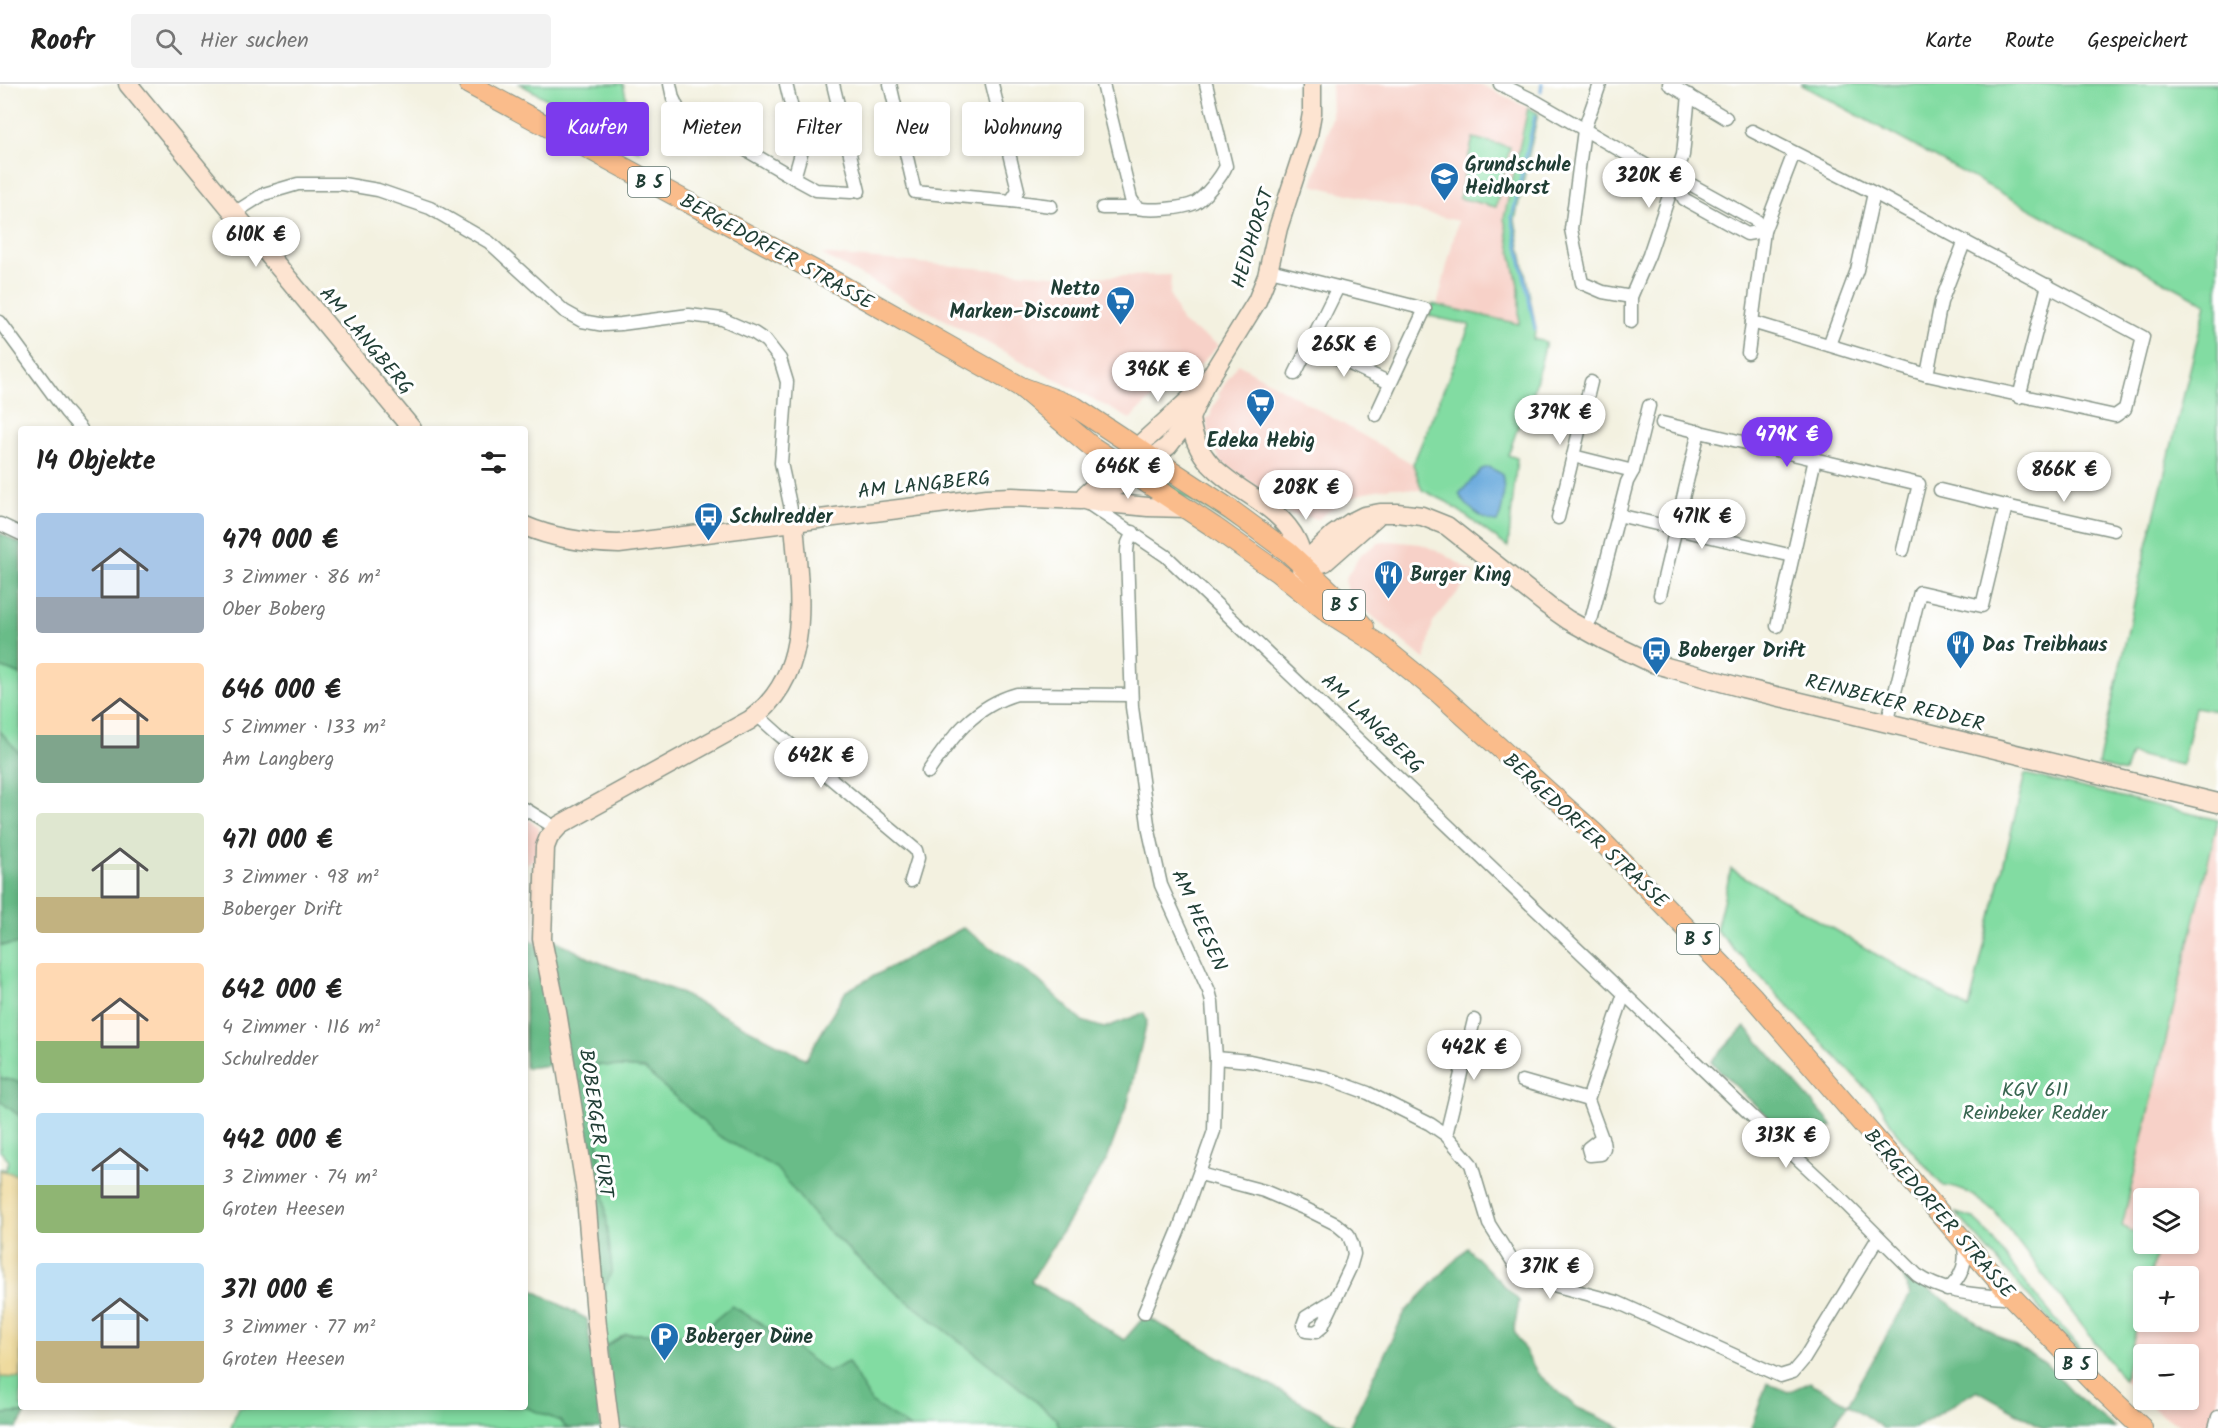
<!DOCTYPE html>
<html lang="de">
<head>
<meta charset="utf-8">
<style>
  :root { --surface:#fff; --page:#f2f2f2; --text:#222; --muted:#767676; --line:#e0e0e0; --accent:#7c3aed }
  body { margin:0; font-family:Kalam,sans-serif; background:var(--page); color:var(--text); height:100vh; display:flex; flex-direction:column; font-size:22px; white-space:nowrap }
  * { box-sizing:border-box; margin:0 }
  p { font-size:20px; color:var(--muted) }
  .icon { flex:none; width:33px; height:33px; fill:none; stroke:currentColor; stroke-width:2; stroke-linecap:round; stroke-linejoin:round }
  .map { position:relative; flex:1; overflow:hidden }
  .panel { position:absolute; left:18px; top:342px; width:510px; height:984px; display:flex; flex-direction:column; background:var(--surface); border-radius:6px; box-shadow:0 3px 9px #0003 }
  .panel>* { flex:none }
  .banner { position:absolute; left:546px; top:18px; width:570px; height:54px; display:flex; gap:12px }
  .buttons { position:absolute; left:2133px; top:1104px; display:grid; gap:12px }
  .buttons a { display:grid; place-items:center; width:66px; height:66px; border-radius:6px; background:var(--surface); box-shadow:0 3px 9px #0003; font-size:30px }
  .price { position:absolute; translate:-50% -51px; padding:0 14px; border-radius:21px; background:#fff; color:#222; font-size:20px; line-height:39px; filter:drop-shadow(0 2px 3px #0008) }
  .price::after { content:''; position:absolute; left:50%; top:36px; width:18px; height:14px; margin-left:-9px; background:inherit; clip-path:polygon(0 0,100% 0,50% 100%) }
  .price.active { background:var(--accent); color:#fff }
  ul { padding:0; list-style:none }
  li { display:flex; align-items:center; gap:18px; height:150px; padding:0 18px }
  li span { display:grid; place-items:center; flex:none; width:168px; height:120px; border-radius:6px; color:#555 }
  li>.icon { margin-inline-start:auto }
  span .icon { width:72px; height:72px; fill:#fffc; stroke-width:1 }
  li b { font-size:26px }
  h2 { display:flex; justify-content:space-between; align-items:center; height:72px; padding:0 18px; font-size:26px }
  .chip { padding:0 21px; border-radius:6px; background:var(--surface); box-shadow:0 3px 9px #0003; font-size:21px; line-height:54px }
  .chip.active { background:var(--accent); color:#fff }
  header { display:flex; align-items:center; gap:36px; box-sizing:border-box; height:84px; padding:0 30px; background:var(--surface); border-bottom:2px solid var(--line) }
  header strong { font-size:28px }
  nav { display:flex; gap:33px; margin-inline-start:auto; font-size:21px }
  .search { width:420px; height:54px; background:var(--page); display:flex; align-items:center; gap:15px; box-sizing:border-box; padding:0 21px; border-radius:6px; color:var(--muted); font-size:22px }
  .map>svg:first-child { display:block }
</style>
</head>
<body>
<header>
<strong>Roofr</strong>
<div class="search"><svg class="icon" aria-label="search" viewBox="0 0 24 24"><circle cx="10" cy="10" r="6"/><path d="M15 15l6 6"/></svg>Hier suchen</div>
<nav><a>Karte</a><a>Route</a><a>Gespeichert</a></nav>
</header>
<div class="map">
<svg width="2218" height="1344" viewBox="0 0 2218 1344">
  <rect width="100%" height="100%" fill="#fff"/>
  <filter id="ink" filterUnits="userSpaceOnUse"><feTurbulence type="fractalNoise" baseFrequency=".0167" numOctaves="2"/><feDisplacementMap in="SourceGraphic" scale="12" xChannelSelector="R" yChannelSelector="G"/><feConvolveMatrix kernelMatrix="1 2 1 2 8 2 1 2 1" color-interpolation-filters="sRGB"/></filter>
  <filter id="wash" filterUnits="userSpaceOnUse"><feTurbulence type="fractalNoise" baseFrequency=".008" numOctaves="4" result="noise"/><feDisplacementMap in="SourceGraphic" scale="24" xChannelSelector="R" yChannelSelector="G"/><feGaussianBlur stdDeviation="1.35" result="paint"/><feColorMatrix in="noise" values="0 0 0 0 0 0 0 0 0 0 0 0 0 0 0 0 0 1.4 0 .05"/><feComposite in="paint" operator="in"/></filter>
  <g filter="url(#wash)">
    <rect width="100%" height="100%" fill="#f3f1e0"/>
    <!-- built -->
    <g fill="#f7d1c8">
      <polygon points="1331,0 1480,0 1528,24 1504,134 1519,206 1519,241 1437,222 1458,137 1312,101 1332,33"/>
      <polygon points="821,170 1073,193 1171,191 1170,211 1182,239 1219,261 1194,287 1174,293 1130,335"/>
      <polygon points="1238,280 1413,380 1422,406 1393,403 1365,408 1340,419 1318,435 1291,430 1274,414 1220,377 1209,352 1206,334 1210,333 1212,325 1220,312 1218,310"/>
      <polygon points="1390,457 1421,460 1444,470 1474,489 1433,538 1425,576 1358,520 1347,507 1345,495 1361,470 1379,459"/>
      <polygon points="525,734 538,742 540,751 538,774 525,780"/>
      <polygon points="2218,739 2218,1344 2186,1344 2163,1331 2145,1316 2188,1316 2188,1270 2144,1270 2143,1314 2124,1296 2143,1219 2144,1238 2188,1238 2188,1192 2150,1192 2158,1161 2156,1160 2188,1160 2188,1114 2144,1114 2143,1153 2122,1142"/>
    </g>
    <!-- green -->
    <g fill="#82dca2" stroke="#508c6b" stroke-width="1.5">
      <polygon points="520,0 623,0 639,67"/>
      <polygon points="1800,0 2218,0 2218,627 2195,623 2182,681 2131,670 2125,688 2098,681 2144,474 2206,220"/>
      <polygon points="1528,24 1538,29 1515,136 1536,245 1533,255 1546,258 1527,335 1519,340 1508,371 1517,374 1508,463 1447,418 1422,406 1413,380 1470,241 1429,232 1432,220 1519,240 1519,206 1504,134"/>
      <polygon points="1473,54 1510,63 1496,123 1459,114"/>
      <polygon points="1167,398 1203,421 1225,430 1288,477 1286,479 1206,425 1164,403"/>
      <polygon points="0,583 21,591 21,671 0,647"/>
      <path d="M2025,690l193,46 -96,406 21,11 1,7 14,1 -8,31h-6l-1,25 -19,79 -129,-168c-17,-14 -30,-24 -52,-26l-47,-54 -18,-31 -162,-171 15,-61 238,140z"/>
      <polygon points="21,860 21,998 0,994 0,861"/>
      <polygon points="590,980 644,985 719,1052 776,1083 822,1141 887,1201 1016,1301 1056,1335 1060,1344 910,1344 871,1318 848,1278 828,1288 760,1239 732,1222 697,1251 626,1250 605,1263 601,1213 604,1110"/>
      <polygon points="0,1017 21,1033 21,1323 57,1323 26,1329 0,1330 0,1084 6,1086 9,1077 0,1067"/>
      <polygon points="1956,1129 1973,1134 1982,1142 2031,1206 2092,1279 2055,1243"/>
      <polygon points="238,1323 525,1323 560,1337 567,1344 231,1344"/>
    </g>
    <!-- forest -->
    <g fill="#69bc88" stroke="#447c5e" stroke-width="1.5">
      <polygon points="0,449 21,460 21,591 0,583"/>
      <polygon points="0,647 21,671 21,860 0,861"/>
      <polygon points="963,844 1038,896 1082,937 1104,944 1144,929 1147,937 1128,1018 1107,1075 1031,1197 1124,1256 1145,1232 1347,1344 1060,1344 1056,1335 1016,1301 887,1201 822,1141 776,1084 719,1052 644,985 590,980 612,1186 601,1213 549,853 593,876 676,907 806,975 846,907"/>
      <polygon points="525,855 536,858 560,980 525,984"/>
      <polygon points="1745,942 1833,1042 1789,1054 1711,978"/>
      <polygon points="0,994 21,998 21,1033 0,1017"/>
      <polygon points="1467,1164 1519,1217 1514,1247 1538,1290 1576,1323 1622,1344 1349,1344 1405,1228"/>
      <polygon points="1897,1177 1929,1205 1980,1241 2046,1280 2076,1312 2115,1344 2044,1344 1977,1306 1915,1344 1883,1344 1848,1320 1830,1344 1751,1344 1767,1299 1788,1308 1810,1298 1848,1320 1910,1211"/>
      <polygon points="525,1202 587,1235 601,1344 567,1344 560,1337 525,1323"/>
      <polygon points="732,1222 760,1239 828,1288 848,1278 871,1318 910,1344 617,1344 605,1263 626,1250 697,1251"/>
      <polygon points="26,1329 17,1344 0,1344 0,1330"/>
    </g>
    <!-- sand -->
    <polygon fill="#eeda9e" stroke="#868c69" stroke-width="1.5" points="0,1086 21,1092 21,1294 0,1293"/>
    <!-- water -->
    <path fill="#68a9dc" stroke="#447388" stroke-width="1.5" d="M1489,383l13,7c3,14 2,35 -5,48 -12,1 -33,-17 -38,-28l23,-25z"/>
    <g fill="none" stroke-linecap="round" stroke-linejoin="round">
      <!-- stream -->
      <g stroke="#68a9dc" stroke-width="3">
        <polyline points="1541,7 1542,0"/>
        <polyline points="1535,32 1512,134 1535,245"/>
      </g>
    </g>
  </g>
  <g filter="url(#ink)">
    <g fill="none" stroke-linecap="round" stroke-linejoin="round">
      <defs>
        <g id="street">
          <polyline points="670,0 673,14 679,27 794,94 802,66 786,0"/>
          <polyline points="833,0 859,107"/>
          <polyline points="890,0 915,108 1011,117 1018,106 992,0"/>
          <path d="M1103,0l28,115 6,9c13,3 45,1 58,-5 9,-5 27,-27 31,-37l-20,-82"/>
          <polyline points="1500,0 1535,17 1675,98 1690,100 1757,137 1764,147 1747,150 1684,115 1675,98"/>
          <polyline points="1600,0 1584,46 1571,145 1582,199 1603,208 1631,213"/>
          <polyline points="1669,0 1726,34"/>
          <polyline points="1752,47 1874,109 2143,253 2125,325 2115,332 1927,291 1752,238"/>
          <polyline points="794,94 816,106 851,108"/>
          <polyline points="1011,117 1051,122"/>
          <polyline points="1102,124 1137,124"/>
          <polyline points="234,129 264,110 298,100 343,100 378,106 430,124 489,158 564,227 582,237 604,241 621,240 689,231 722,235 754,249 766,257 780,275 787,298 781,379 794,439"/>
          <polyline points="1270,186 1425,225 1376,331"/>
          <polyline points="0,238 66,328 81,345"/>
          <polyline points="1631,238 1631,213 1649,171 1683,71 1689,11"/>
          <polyline points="1310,261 1390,299"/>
          <polyline points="1829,261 1857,186 1874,109"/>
          <polyline points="1748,269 1764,147 1794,69"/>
          <polyline points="1295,290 1338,203"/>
          <polyline points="1927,291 1941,218 1964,159"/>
          <polyline points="2019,313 2048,201"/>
          <polyline points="1662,339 1919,400 1903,466"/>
          <polyline points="1573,372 1633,387"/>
          <path d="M1089,420l77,52 588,562 85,79 78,78c29,20 61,19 96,23"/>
          <polyline points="2006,422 2114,446"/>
          <polyline points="1618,431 1793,472"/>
          <polyline points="1558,434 1591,298"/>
          <polyline points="0,440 21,450"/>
          <polyline points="1133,448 1128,459 1127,467 1132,623 1149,747 1161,801 1209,907 1212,918 1216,974 1214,1047 1178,1148 1144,1229"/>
          <polyline points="1660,511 1699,347"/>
          <polyline points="1777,542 1815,375"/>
          <polyline points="1584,546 1592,533 1627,398 1633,387 1649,322"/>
          <polyline points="757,631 778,650 916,766 918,774 911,797"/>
          <polyline points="1887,640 1920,508 1982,522 2006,422 1940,406"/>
          <path d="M928,688c24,-35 46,-66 89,-78l114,1"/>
          <polyline points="525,725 556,744"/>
          <polyline points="1216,974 1250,977 1324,993 1368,1009 1430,1040 1446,1051 1471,1080 1489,1140 1513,1178 1542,1198 1617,1218 1780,1292 1793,1288 1804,1275 1878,1154"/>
          <polyline points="1522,997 1588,1016"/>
          <polyline points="1446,1051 1474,936"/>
          <polyline points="1601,1054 1588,1064 1590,1071 1601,1070 1604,1064 1603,1057 1588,1016 1624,910"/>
          <polyline points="1200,1090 1264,1107 1306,1125 1336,1140 1348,1150 1352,1160 1354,1170 1350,1184 1322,1243 1316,1248 1306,1247 1303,1241 1306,1233 1335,1215"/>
          <path d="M1947,1206c15,-12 22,-30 15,-49"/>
          <polyline points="2215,1344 2218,1333"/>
        </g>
        <g id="secondary">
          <polyline points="128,0 412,345"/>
          <path d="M1190,334c8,70 80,70 107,123 4,8 6,18 8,27"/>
          <polyline points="1085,411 1200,306"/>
          <polyline points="1087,417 1148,423 1186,424"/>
          <path d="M525,442c30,13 61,17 94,18l368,-46 25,-1 68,3 37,-14 51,-40 22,-28 14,-31 53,-86 10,-25 11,-48 30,-92 4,-23v-29"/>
          <polyline points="1301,485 1325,478 1376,433"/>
          <polyline points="1304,508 1305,484 1314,469 1333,451 1350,439 1364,432 1380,429 1397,429 1422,432 1447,442 1548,522 1568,536 1604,556 1652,579 1743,604 2218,719"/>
          <path d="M610,1344l-13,-102 -12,-140 -28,-174 -15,-73 3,-92 4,-10 11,-12 190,-105c65,-48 49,-127 44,-197"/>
        </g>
        <g id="primary">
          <polyline points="469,0 830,195 1021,303 1075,323 1231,426 1288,468 1344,520 1364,543"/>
          <polyline points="1021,303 1091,362 1214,443 1276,487 1329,529 1380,561 1440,610 1595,750 1753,913 2013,1214 2098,1302 2142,1344"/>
        </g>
      </defs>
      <!-- street casing -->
      <use href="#street" stroke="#89978a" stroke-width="15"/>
      <!-- secondary casing -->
      <use href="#secondary" stroke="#89978a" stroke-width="21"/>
      <!-- primary casing -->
      <use href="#primary" stroke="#89978a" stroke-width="22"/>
      <!-- street -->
      <use href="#street" stroke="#fff" stroke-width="12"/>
      <!-- secondary -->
      <use href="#secondary" stroke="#fde4d1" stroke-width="18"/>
      <!-- primary -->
      <use href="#primary" stroke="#fabc8b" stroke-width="20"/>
    </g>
  </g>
  <!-- icons -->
  <defs>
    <symbol id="school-pin" viewBox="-11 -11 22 30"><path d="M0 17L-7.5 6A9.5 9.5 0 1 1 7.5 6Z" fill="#1f6fb2" stroke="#fff"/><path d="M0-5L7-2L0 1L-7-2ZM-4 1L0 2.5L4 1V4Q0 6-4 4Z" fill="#fff"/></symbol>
    <symbol id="supermarket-pin" viewBox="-11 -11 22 30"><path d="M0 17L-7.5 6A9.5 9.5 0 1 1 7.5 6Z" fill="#1f6fb2" stroke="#fff"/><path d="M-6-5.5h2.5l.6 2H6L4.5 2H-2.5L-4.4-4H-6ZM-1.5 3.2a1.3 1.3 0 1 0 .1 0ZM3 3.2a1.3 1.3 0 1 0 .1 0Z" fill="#fff"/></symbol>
    <symbol id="bus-pin" viewBox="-11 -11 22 30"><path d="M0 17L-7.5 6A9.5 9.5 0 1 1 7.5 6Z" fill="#1f6fb2" stroke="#fff"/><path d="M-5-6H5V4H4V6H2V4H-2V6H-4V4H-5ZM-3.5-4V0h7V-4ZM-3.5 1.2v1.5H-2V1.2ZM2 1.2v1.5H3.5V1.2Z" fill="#fff"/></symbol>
    <symbol id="restaurant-pin" viewBox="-11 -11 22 30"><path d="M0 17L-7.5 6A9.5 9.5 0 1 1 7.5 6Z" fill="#1f6fb2" stroke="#fff"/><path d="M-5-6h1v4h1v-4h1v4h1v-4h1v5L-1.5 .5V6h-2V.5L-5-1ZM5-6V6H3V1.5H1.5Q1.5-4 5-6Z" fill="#fff"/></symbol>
    <symbol id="parking-pin" viewBox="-11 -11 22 30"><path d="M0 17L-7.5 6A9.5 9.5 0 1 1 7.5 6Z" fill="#1f6fb2" stroke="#fff"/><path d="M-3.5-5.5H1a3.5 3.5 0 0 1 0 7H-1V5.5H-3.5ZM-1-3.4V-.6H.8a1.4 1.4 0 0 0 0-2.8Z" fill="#fff"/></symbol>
  </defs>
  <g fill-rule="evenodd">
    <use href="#school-pin" x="1428" y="76" width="33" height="45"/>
    <use href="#supermarket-pin" x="1104" y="200" width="33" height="45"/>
    <use href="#supermarket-pin" x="1244" y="302" width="33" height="45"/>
    <use href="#bus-pin" x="692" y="416" width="33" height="45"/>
    <use href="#restaurant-pin" x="1372" y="474" width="33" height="45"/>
    <use href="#restaurant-pin" x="1944" y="544" width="33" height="45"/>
    <use href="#bus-pin" x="1640" y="550" width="33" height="45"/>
    <use href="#parking-pin" x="648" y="1236" width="33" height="45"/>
  </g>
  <g text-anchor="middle" stroke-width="6" stroke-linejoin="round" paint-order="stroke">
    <!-- shield labels -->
    <g fill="#fff" stroke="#627771" stroke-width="1.5">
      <rect x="628" y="83" width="42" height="30" rx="4.5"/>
      <rect x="1323" y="506" width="42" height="30" rx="4.5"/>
      <rect x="1677" y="840" width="42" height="30" rx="4.5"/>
      <rect x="2055" y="1265" width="42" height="30" rx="4.5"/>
    </g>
    <g font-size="18" font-weight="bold" fill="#1f3d34">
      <text x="649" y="104">B 5</text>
      <text x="1344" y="527">B 5</text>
      <text x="1698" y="861">B 5</text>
      <text x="2076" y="1286">B 5</text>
    </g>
    <!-- poi labels -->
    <g font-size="20" font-weight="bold" fill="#1f3d34" stroke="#fff" text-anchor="start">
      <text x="1465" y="87">Grundschule<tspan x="1465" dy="23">Heidhorst</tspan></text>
      <text x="1100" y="211" text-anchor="end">Netto<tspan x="1100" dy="23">Marken-Discount</tspan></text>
      <text x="1261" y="363" text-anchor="middle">Edeka Hebig</text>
      <text x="730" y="439">Schulredder</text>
      <text x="1410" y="497">Burger King</text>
      <text x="1982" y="567">Das Treibhaus</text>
      <text x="1678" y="573">Boberger Drift</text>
      <text x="685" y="1259">Boberger Düne</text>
    </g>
    <!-- street labels -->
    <g font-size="20" fill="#1f3d34" stroke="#fff">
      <text transform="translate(1252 154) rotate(-73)" y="7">HEIDHORST</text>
      <text transform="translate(777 167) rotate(29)" y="7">BERGEDORFER STRASSE</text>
      <text transform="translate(367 256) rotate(50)" y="7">AM LANGBERG</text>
      <text transform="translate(924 400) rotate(-6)" y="7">AM LANGBERG</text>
      <text transform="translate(1895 618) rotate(14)" y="7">REINBEKER REDDER</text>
      <text transform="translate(1373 639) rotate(44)" y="7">AM LANGBERG</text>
      <text transform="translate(1586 746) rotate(43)" y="7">BERGEDORFER STRASSE</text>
      <text transform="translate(1200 836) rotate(66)" y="7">AM HEESEN</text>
      <text transform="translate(597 1039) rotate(82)" y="7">BOBERGER FURT</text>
      <text transform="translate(1940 1129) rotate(49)" y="7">BERGEDORFER STRASSE</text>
    </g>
    <!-- park labels -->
    <g font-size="20" fill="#386550" stroke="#fff">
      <text x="2035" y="1012">KGV 611<tspan x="2035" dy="23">Reinbeker Redder</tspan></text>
    </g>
  </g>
</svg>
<div class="buttons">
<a><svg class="icon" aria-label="layers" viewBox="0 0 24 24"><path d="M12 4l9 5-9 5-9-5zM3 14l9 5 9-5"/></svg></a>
<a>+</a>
<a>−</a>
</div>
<b class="price" style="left:1649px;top:125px">320K €</b>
<b class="price" style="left:256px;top:184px">610K €</b>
<b class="price" style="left:1344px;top:294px">265K €</b>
<b class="price" style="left:1158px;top:319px">396K €</b>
<b class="price" style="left:1560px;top:362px">379K €</b>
<b class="price active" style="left:1787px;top:384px">479K €</b>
<b class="price" style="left:1128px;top:416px">646K €</b>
<b class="price" style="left:2064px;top:419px">866K €</b>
<b class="price" style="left:1306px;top:437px">208K €</b>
<b class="price" style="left:1702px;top:466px">471K €</b>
<b class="price" style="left:821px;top:705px">642K €</b>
<b class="price" style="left:1474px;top:997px">442K €</b>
<b class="price" style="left:1786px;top:1085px">313K €</b>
<b class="price" style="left:1550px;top:1216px">371K €</b>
<div class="banner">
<a class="chip active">Kaufen</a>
<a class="chip">Mieten</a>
<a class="chip">Filter</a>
<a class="chip">Neu</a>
<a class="chip">Wohnung</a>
</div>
<section class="panel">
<h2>14 Objekte<svg class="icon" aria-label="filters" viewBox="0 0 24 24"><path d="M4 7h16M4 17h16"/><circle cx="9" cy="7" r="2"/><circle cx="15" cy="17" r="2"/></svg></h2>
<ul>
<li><span style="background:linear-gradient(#a9c7e8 70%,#9aa5b1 0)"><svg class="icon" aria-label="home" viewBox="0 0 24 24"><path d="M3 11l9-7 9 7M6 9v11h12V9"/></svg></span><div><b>479 000 €</b><p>3 Zimmer · 86 m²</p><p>Ober Boberg</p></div></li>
<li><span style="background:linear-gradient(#ffd9b3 60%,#7fa58c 0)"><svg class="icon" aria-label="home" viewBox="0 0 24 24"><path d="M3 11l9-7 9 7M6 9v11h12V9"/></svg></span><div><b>646 000 €</b><p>5 Zimmer · 133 m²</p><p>Am Langberg</p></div></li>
<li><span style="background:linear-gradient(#dfe7d0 70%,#c2b280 0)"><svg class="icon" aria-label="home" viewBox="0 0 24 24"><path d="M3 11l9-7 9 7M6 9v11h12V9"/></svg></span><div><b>471 000 €</b><p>3 Zimmer · 98 m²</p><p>Boberger Drift</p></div></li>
<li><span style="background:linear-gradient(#ffd9b3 65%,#8fb573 0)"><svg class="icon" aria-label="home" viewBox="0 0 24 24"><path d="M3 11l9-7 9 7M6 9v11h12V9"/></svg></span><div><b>642 000 €</b><p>4 Zimmer · 116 m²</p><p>Schulredder</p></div></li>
<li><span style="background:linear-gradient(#bfe0f5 60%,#8fb573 0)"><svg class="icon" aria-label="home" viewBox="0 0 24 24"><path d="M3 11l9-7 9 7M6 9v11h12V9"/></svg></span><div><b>442 000 €</b><p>3 Zimmer · 74 m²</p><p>Groten Heesen</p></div></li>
<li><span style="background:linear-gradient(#bfe0f5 65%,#c2b280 0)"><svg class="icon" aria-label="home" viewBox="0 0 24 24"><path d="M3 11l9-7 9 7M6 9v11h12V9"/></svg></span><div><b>371 000 €</b><p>3 Zimmer · 77 m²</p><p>Groten Heesen</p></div></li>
</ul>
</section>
</div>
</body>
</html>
